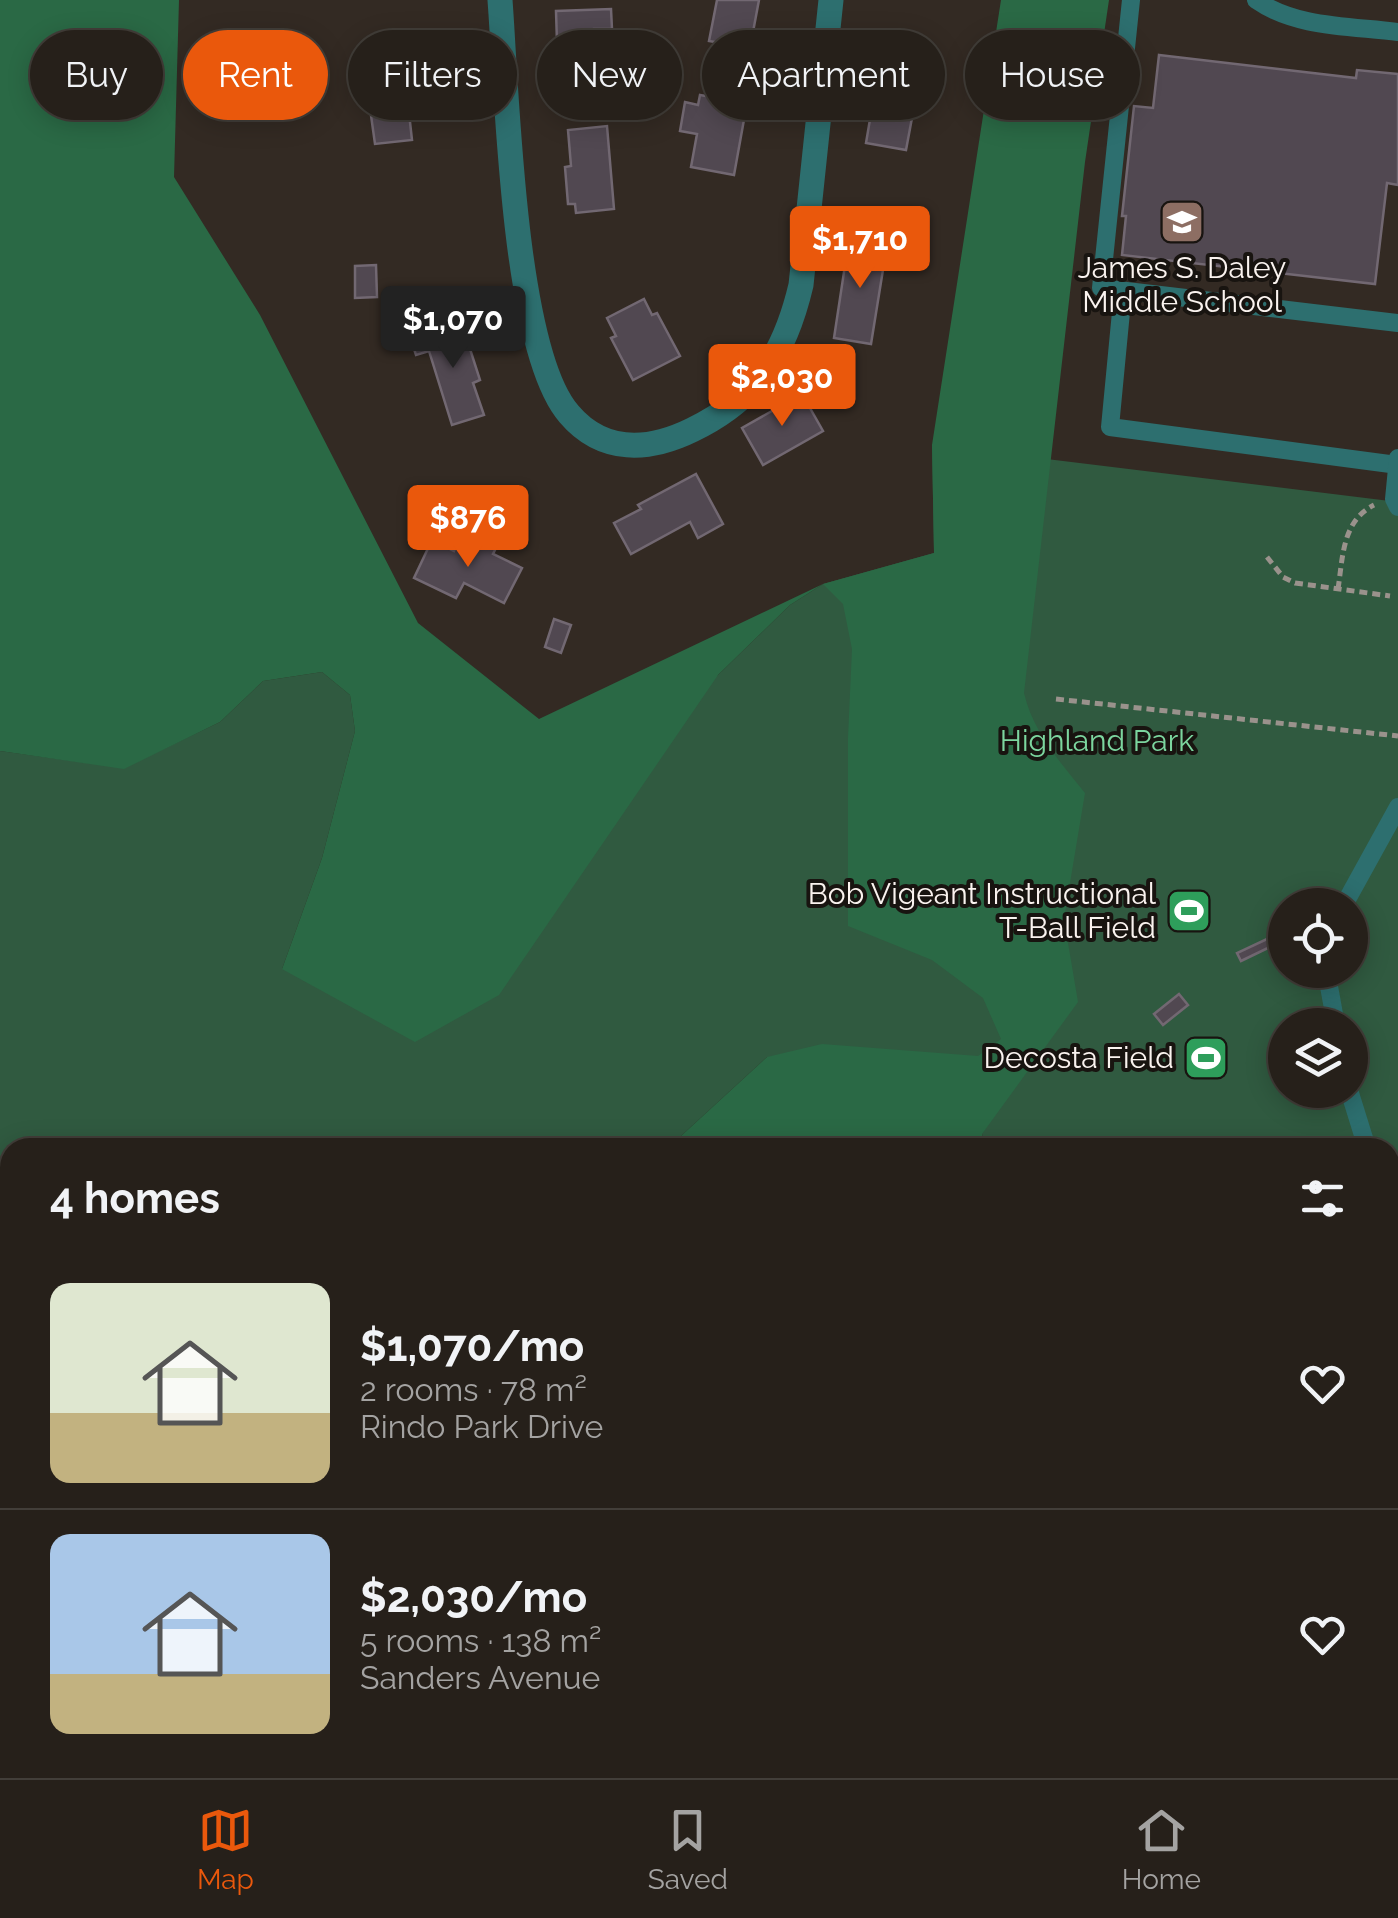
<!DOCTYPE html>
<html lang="en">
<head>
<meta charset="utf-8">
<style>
  :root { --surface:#26201a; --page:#2e2823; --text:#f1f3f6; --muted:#a4a3a2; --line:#423e39; --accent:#ea580c }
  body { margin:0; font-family:Raleway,sans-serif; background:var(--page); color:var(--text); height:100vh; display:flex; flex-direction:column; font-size:38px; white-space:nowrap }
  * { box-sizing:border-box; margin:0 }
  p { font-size:32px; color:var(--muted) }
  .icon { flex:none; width:55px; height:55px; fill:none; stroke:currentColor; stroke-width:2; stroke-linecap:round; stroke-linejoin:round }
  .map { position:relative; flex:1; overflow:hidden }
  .panel { position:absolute; left:0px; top:1138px; width:1400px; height:642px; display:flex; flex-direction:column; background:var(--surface); border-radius:30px 30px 0 0; box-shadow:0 5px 25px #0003,0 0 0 2px var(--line) }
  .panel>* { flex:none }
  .guide { position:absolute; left:30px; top:30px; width:1340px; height:90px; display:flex; gap:20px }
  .controls { position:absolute; left:1268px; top:888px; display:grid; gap:20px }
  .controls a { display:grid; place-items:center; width:100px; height:100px; border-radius:50%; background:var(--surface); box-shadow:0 5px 25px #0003,0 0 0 2px var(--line); font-size:50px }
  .price { position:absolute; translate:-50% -85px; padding:0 22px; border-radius:10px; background:var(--accent); color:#fff; font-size:32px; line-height:65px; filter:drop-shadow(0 2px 5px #0008) }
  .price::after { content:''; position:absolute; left:50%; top:60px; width:30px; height:22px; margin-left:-15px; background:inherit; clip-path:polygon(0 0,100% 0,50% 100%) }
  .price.on { background:#222; color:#fff }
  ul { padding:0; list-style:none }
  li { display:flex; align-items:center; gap:30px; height:250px; padding:0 50px }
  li+li { border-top:2px solid var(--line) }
  li span { display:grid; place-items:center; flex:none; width:280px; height:200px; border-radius:20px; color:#555 }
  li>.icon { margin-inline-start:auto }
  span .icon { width:120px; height:120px; fill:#fffc; stroke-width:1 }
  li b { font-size:42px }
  h2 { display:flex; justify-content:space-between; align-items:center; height:120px; padding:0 50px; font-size:42px }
  .pill { padding:0 35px; border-radius:45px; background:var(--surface); box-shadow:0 5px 25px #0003,0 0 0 2px var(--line); font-size:35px; line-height:90px }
  .pill.on { background:var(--accent); color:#fff }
  .menu { display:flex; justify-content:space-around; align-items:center; height:140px; border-top:2px solid var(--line); background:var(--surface); font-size:28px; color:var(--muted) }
  .menu a { display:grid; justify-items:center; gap:5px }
  .menu .on { color:var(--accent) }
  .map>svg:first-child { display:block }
</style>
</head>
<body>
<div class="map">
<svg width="1398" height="1778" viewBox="0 0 1398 1778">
  <rect width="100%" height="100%" fill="#332a23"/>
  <!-- green -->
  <path fill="#305a40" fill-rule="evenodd" d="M932,445l466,57v971l-8,7v-332l-407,-1 -3,-43 -213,-47 -98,90 -659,1v622h974l9,8h-993v-1027l124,17 96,-46 43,-41 59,-9 28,23 5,36 -33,127 -40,111 436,-294 72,-70 33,-21 111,-31zM1285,905h65v65h-65zM1285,1025h65v65h-65z"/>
  <!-- forest -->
  <g fill="#2a6945">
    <path d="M0,0h179l-5,177 86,138 158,308 121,96 284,-135 111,-31 -2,-108 69,-445h108l-24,162 -61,531c9,39 36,69 61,100l-21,126 14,83 -96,132 1,13h-314l98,-90 55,-13 156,12 23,-17 -18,-41 -51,-38 -84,-34v-188l4,-89 -9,-45 -20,-20 -33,21 -72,70 -219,320 -84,47 -133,-73 40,-111 33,-127 -5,-36 -28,-23 -59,9 -43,41 -96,47 -124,-18z"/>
    <polygon points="984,1770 1246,1770 1248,1778 994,1778"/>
  </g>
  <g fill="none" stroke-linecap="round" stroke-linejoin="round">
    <!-- canal -->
    <g stroke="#061b26" stroke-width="32">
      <polyline points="0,1658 10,1675"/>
      <polyline points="73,1770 79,1778"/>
    </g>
  </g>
  <!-- building -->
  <g fill="#514851" stroke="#726872" stroke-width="2.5">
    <polygon points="717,0 759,0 750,48 709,41"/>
    <polygon points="611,9 612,29 594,29 596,73 558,75 556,11"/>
    <polygon points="414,39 417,63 425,62 426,71 418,72 421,94 407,95 412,140 375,144 368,94 376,93 375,85 368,86 365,61 372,61 370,44"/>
    <polygon points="1159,55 1356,78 1357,70 1398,74 1398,185 1387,183 1375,284 1122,255 1126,216 1122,216 1134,106 1153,108"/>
    <polygon points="876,84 917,91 906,150 866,143"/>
    <polygon points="700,95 747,103 734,175 691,167 697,134 680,131 685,102 698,105"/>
    <polygon points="607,126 614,209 576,213 575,204 568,204 565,167 571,166 568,130"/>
    <polygon points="849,239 887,245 871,344 834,338"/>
    <polygon points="376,265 377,297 355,298 355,266"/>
    <polygon points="644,299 652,315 657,313 680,356 633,380 611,338 616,336 607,318"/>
    <polygon points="462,324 480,380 473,383 484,415 452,425 429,351 416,355 411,340"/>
    <polygon points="802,394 823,431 763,465 742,428"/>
    <polygon points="696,474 723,524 698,538 690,522 631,554 614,523 641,509 638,505"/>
    <polygon points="460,539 479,548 482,542 496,548 493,554 522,568 504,603 464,583 456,598 414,578 432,540 454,551"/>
    <polygon points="554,619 571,625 561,653 545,647"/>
    <polygon points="1267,939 1270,947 1241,961 1237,953"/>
    <polygon points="1179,994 1188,1005 1163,1025 1154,1014"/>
    <polygon points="1398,1666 1398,1778 1327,1778 1320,1770 1390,1770 1390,1674"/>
  </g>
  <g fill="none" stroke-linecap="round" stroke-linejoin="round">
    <!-- path -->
    <g stroke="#9a928c" stroke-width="5" stroke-dasharray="8 5" stroke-linecap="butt">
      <polyline points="1267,557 1283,577 1295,583 1390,596"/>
      <path d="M1338,589c5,-32 4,-68 36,-84"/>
      <polyline points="1056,699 1398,736"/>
    </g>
    <!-- service -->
    <g stroke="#2d6f6f" stroke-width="18">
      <polyline points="1131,0 1101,288 1398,323"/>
      <path d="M1256,0c40,28 95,26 142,32"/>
      <polyline points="1123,291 1110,427 1398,465"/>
      <polyline points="1398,458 1394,499 1398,507"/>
      <polyline points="1344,905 1398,807"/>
      <polyline points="1326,970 1336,1025"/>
      <polyline points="1349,1090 1367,1148"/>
      <polyline points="1390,1203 1398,1237 1392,1411 1398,1432"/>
      <polyline points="1390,1553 1398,1544"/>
    </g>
    <!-- pedestrian -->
    <polyline stroke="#2d6f6f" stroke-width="25" points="1280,1770 1284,1778"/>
    <!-- minor -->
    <path stroke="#2d6f6f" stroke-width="25" d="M500,0c7,92 13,350 69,414 34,40 80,37 123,16 65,-31 93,-77 109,-145l30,-285"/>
  </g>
  <!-- icons -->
  <defs>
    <symbol id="school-square" viewBox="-11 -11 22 22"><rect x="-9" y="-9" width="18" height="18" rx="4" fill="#8d6e63" stroke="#181410"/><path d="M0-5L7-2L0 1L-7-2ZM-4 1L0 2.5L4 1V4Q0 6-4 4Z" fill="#fff"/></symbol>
    <symbol id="stadium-square" viewBox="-11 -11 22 22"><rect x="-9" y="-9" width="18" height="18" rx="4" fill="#2e9e5b" stroke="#181410"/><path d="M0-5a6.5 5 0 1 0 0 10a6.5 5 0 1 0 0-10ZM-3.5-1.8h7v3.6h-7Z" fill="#fff"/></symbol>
  </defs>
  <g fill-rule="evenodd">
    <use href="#school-square" x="1157" y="197" width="50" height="50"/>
    <use href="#stadium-square" x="1164" y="886" width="50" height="50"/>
    <use href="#stadium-square" x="1181" y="1033" width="50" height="50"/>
  </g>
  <g text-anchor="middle" stroke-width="8" stroke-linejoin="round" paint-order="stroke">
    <!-- poi labels -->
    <g font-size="30" fill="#faf3ef" stroke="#181410" text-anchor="end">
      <text x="1182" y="278" text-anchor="middle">James S. Daley<tspan x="1182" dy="34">Middle School</tspan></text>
      <text x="1156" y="904">Bob Vigeant Instructional<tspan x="1156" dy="34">T-Ball Field</tspan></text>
      <text x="1174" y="1068">Decosta Field</text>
    </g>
    <!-- park labels -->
    <g font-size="30" fill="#7cd69f" stroke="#181410">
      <text x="1097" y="751">Highland Park</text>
    </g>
  </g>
</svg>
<div class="controls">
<a><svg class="icon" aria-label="locate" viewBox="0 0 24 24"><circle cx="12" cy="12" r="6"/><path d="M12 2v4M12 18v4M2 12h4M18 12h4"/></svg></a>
<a><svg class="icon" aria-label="layers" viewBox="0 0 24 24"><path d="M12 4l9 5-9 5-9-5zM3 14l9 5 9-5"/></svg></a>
</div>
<b class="price" style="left:860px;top:291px">$1,710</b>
<b class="price on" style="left:453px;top:371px">$1,070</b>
<b class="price" style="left:782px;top:429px">$2,030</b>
<b class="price" style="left:468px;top:570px">$876</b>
<div class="guide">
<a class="pill">Buy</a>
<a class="pill on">Rent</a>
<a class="pill">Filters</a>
<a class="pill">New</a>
<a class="pill">Apartment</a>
<a class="pill">House</a>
</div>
<section class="panel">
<h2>4 homes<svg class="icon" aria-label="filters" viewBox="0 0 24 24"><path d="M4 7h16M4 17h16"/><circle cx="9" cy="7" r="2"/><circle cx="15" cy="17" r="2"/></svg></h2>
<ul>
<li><span style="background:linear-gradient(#dfe7d0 65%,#c2b280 0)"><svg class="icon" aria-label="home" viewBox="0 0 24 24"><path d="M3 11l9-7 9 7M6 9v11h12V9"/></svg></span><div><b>$1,070/mo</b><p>2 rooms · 78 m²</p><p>Rindo Park Drive</p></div><svg class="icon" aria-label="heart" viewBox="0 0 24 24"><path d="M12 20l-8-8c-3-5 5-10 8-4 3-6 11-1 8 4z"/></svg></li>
<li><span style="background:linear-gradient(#a9c7e8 70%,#c2b280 0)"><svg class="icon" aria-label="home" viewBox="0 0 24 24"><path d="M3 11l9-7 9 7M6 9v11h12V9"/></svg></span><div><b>$2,030/mo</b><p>5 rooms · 138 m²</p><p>Sanders Avenue</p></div><svg class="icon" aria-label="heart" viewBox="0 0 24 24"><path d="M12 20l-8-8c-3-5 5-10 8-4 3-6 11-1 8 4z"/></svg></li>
</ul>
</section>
</div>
<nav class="menu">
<a class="on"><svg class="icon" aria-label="map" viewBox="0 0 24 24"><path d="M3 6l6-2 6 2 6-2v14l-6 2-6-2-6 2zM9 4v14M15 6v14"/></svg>Map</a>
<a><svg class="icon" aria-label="saved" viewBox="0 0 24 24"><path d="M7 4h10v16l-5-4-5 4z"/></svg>Saved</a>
<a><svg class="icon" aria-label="home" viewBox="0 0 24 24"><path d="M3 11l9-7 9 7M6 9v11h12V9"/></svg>Home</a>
</nav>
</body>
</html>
